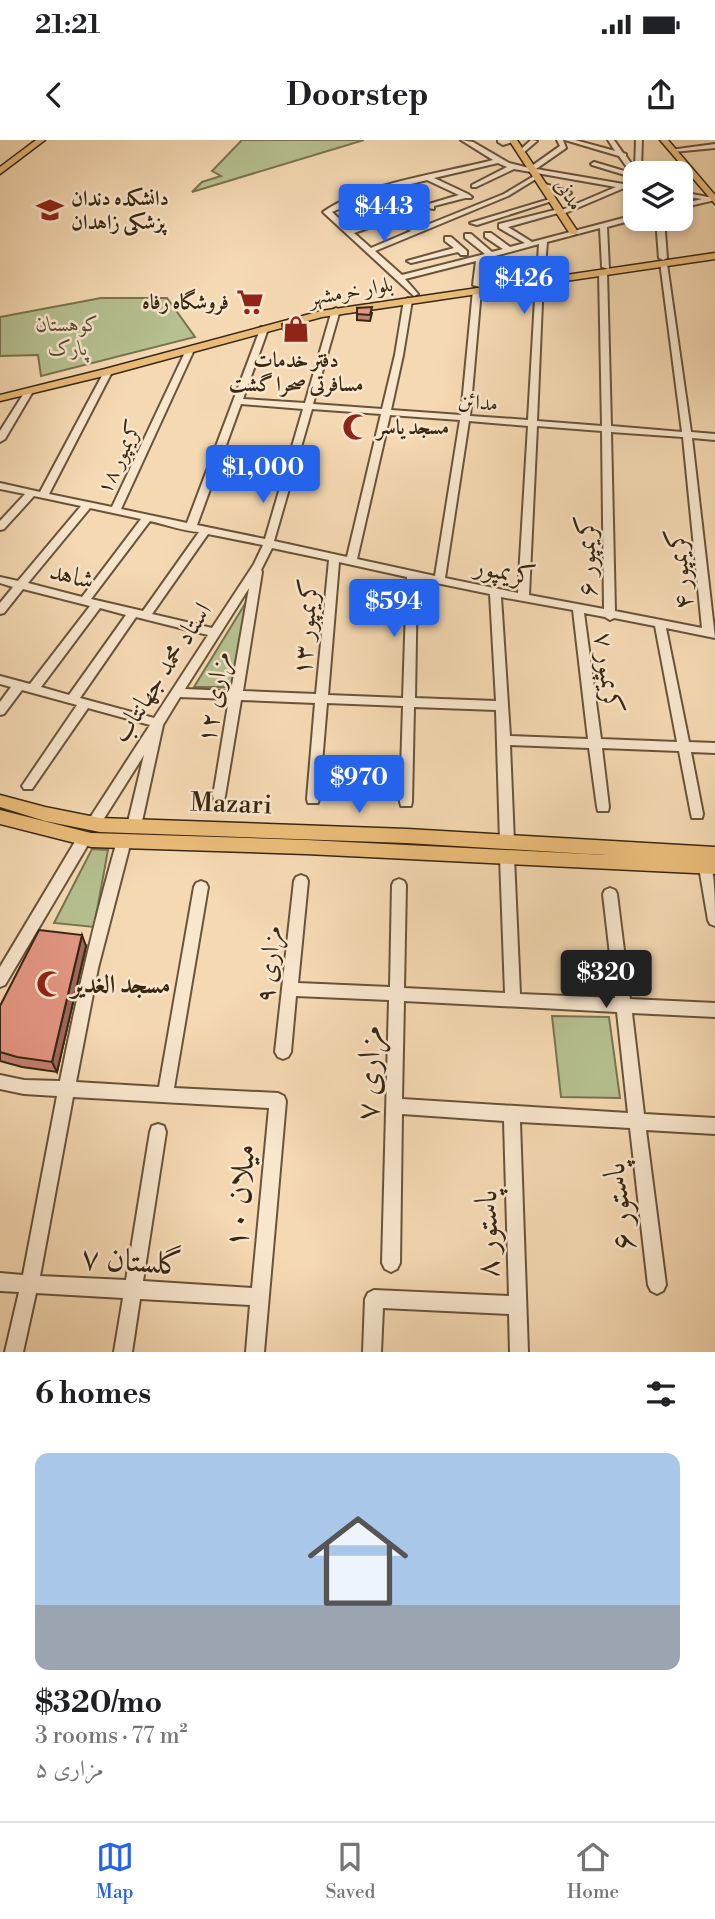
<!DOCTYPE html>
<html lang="en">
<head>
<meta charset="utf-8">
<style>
  :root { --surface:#fff; --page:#f6f6f6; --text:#202124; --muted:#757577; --line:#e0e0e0; --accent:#2563eb }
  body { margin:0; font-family:"Libre Bodoni",Amiri,serif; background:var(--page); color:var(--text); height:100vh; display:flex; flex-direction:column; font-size:26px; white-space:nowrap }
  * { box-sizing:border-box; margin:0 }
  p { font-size:23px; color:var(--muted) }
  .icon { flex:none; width:38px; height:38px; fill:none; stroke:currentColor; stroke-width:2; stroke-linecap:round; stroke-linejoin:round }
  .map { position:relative; height:1212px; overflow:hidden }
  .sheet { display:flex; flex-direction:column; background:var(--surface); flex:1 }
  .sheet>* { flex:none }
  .fabs { position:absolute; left:623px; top:21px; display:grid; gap:14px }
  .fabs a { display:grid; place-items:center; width:70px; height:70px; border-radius:14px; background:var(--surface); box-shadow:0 4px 10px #0003; font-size:35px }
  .price { position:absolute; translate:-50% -60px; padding:0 16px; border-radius:7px; background:var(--accent); color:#fff; font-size:23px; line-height:46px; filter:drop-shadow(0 2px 4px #0008) }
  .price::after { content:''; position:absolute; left:50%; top:42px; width:21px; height:16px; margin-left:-10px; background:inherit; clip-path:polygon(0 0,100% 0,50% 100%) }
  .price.on { background:#222; color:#fff }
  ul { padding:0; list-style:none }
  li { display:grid; align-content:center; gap:14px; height:371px; padding:0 35px }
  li+li { border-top:2px solid var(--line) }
  li span { display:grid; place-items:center; height:217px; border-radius:14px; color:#555 }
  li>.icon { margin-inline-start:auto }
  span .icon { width:126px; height:126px; fill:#fffc; stroke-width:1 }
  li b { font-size:30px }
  h2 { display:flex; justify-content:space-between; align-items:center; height:84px; padding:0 35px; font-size:30px }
  .status { display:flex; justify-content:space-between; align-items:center; height:49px; padding:0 35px; background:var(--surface); direction:ltr }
  .status svg { height:19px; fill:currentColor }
  header { display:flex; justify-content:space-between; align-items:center; height:91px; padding:0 35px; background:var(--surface); font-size:32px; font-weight:700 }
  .tabs { display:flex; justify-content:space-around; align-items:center; height:98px; border-top:2px solid var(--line); background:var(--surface); font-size:19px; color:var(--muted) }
  .tabs a { display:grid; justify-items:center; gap:4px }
  .tabs .on { color:var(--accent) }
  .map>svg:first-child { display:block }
</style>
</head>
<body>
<div class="status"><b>21:21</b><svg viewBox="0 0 49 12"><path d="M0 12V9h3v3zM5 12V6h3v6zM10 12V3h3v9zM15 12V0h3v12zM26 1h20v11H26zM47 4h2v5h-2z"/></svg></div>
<header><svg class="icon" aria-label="back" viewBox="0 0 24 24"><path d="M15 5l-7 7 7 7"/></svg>Doorstep<svg class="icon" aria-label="share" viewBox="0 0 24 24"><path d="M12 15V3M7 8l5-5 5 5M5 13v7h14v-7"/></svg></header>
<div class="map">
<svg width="715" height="1212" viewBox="0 0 715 1212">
  <rect width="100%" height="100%" fill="#f5d9b2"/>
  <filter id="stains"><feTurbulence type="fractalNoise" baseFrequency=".00286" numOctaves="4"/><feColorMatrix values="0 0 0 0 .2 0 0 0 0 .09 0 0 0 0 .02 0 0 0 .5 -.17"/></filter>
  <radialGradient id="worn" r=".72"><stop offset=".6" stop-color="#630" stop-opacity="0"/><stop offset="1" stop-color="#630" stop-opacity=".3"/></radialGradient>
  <!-- green -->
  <g fill="#b6c090" stroke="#787451" stroke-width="2">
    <polygon points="242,0 364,0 192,52 202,42 221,36 212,31"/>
    <polygon points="101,158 167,158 195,197 41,236 38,215 0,216 0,177"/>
    <polygon points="248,459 236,547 194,547"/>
    <polygon points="92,709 108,710 94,787 54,783"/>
    <polygon points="552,876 609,877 620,958 561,957"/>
  </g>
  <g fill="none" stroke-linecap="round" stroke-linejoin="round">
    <defs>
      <g id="minor">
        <path d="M461,0l12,2 36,21 20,5 31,-22 -3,-6h6l3,8 -30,21 99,17v4l-11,-2 -61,26 -5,-1 -50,14 24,15 103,-27 2,4 -30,8 2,42 -7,-2 -2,-39 -53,14 -3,36 -7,-2 2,-32 -44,12v2l-12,1 -3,28 -7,-2 3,-24 -71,18 13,15 -4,2 -91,-84c41,-29 121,-39 170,-52zM498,23l9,4 -35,18v2h4l38,-18 102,18 -54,23 -3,-1 -60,15v4l26,15 -15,4 -19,-14h-6v4l18,12 -11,3 -21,-18h-6v4l20,16 -83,21 -27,-24 133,-55 31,-19 -5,-1 -30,18 -87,35 -17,-13 28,-8 6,1v-3l31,-8h6l1,-1 -4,-3 -34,-16zM427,40l32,15 -30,9 -30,-17zM392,48l30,17 -26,8 -26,-17zM364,58l47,33 -40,17 -17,-15 26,-9v-4l-30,9 -18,-17z"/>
        <polygon points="498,0 515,0 516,1 503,5 498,2"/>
        <polygon points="531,0 537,1 523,13 519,13 519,11"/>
        <polygon points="565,0 575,0 615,11 608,0 614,0 623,13 626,14 626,16 635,29 636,0 642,0 641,29 663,30 666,32 635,33 635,38 592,25 591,24 594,22 631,33 619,16"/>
        <polygon points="715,4 715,8 673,12 670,10"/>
        <polygon points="542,43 570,52 571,53 568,55 540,46 539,45"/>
        <polygon points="681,52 708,57 713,56 715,60 681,68 681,64 702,59 681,56"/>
        <polygon points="550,59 555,60 477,85 470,83"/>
        <polygon points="656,79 664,79 667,118 663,120 659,118"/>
        <polygon points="445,97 451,97 467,111 467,115 461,115 458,112 411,123 407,121 454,108 445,101"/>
        <path d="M660,122l7,2 24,168 24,2v6l-23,-2 23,200 -49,-10 23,114 26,1v10l-24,-1 12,62 -1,4h-10l-1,-4 -12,-63 -77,-3 7,59 -1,4h-10l-1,-4 -8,-59 -79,-3 4,97 -2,4 -5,1 -5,-1 -2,-4 -4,-132 -82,-3 -2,95 -1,4h-10l-1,-4 3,-96 -76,-3 -8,96 -1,4h-10l-1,-4 8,-96 -74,-3 -16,96 -1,4h-10l-1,-4 16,-97 -49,-2 -17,28 -22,101 -2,4 -5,1 -5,-1 -2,-4 17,-71 -46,73h-10l-2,-4 64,-99 -62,-17 -56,81h-8l-2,-3 2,-3 53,-78 -55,-15 -18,24 -4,1v-13l11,-15 -11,-3v-8l30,8 60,-78 -67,-17 -19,24 -4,1v-11l13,-16 -13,-4v-6l18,4 63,-75 -47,-10 -30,33 -4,1v-9l25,-27 -25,-5v-6l40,9 65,-122 7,2 -63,122 63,13 74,-157 4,-3 4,3 -73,159 66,14 74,-196 7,2 -25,70 62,4 27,-93 4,-2 4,2 -27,94 69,5 13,-54 9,-55 4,-2 4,2 -9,55 -12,55 70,5 12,-125 4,-2 4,2 -11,126 58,4 8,-139 7,-2 -6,142 65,5 -3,-154 4,-2 4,2 4,154 71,6zM241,264l62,5 -38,130 -68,-14zM312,269l69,5 -34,143 -73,-16zM390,275l70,5 -25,156 -78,-17zM469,281l59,5 -10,167 -73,-15zM537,286l65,5 2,178 -75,-14zM611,292l72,5 19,191 -87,-17zM90,368l51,11 -59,78 -54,-14zM150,381c17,4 34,10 49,11l-56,79 -52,-12zM208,394l55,11 -9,19 -42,64 -60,-14zM272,408l57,12 -13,134 -73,-3 19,-119 -1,-2zM339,422l68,15 -4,121 -75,-3zM417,439l73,15 6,107 -81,-3zM249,448l-18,103 -46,-2zM501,457l72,13 15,129 -78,-3zM100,468l26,7 -57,80 -28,-8zM584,473l21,4 5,3 4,-2 41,8 22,116 -76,-3zM136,477l72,18 -54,83 -74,-20z"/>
        <polygon points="28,250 32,253 5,299 0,302 0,291 24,253"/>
        <polygon points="84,694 89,695 91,699 89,703 5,845 0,847 0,827 79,695"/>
        <path d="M124,696l5,1 2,4 -33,127 -22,114 83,5 35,-200 2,-4 5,-2 5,2 2,4 -34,201 104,5 6,3 2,5 -22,251h-18l4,-47 -110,-6 -8,53h-18l9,-54 -87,-5 -13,59h-18l14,-60 -19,-1v-18l23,2 34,-179 -33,-2 -24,-5v-14l24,5 36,1c16,-81 34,-161 57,-240l2,-4zM73,957l196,11 -17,180 -109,-7 23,-149 -2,-6 -6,-2 -6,2 -2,6 -24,148 -86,-4z"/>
        <path d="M507,712l5,1 2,4 6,137 95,4 -12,-104 2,-4 5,-2 5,2 2,4 13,105 85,4v14l-83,-4 12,101 71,4v16l-69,-4 20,155 -3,6 -6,3 -6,-3 -3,-6 -18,-157 -110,-6 8,230h-18l-1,-38 -126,-6 -2,44h-18l2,-53 3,-6 6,-3 135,6 -5,-175 -102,-7 -2,149 -3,6 -6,3 -6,-3 -3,-6 7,-263 -93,-4 -5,56 -3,5 -5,2 -5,-2 -3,-5 19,-171 2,-4 5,-2 5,2 2,4 -10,102 92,4 2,-102 2,-4 5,-2 5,2 2,4 -2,103 101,5 -5,-136 2,-4zM404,861l213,11 11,101 -226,-14z"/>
        <path d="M706,721l5,2c4,19 4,43 4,63l-5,-2 -2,-4 -9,-53 2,-4z"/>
      </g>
      <g id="major">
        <polygon points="36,0 45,0 0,34 0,27"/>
        <polygon points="509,0 517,0 578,92 576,94 570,94"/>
        <polygon points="660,0 668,0 715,55 715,64"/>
        <polygon points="715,113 715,119 322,177 112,234 0,261 0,255 105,229 321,171"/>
        <polygon points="0,655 45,667 100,678 407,689 715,707 715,734 306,714 91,707 0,684 0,670 91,693 306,700 606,715 407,703 100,692 45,681 0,667"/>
      </g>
    </defs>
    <!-- minor casing -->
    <use href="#minor" stroke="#68543a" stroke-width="4"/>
    <!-- major casing -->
    <use href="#major" stroke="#392712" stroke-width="3"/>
    <!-- minor -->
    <use href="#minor" fill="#f8e6cd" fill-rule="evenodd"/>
    <!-- major -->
    <use href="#major" fill="#eabc79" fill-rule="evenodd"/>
  </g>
  <!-- wall -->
  <g fill="#c38171" stroke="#392712" stroke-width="2">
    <polygon points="357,168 372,173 370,181 357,180"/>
    <polygon points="302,179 301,192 283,190 282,184"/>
    <polygon points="86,806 57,932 22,927 0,921 0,866"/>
  </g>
  <!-- shaded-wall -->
  <polygon fill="#9f695c" stroke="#392712" stroke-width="2" points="82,795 86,806 57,932 52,922"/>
  <!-- building -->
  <g fill="#e39683" stroke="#392712" stroke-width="2">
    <polygon points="372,167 370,175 357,174 357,168"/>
    <polygon points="302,179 301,186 282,184"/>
    <polygon points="39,790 82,795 52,922 17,917 0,912 0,866"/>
  </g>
  <!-- icons -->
  <defs>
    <symbol id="university-bare" viewBox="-9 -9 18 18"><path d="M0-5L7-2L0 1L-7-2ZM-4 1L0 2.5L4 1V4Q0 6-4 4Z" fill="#8f2418" stroke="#f8e6cd" stroke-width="2.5" paint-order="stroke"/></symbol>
    <symbol id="supermarket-bare" viewBox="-9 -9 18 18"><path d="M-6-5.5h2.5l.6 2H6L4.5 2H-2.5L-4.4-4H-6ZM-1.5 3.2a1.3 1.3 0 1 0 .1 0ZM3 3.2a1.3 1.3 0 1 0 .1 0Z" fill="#8f2418" stroke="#f8e6cd" stroke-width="2.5" paint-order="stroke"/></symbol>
    <symbol id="shop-bare" viewBox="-9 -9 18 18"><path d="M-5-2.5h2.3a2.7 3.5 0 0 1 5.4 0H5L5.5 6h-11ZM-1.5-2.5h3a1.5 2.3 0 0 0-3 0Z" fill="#8f2418" stroke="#f8e6cd" stroke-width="2.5" paint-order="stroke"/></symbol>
    <symbol id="mosque-bare" viewBox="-9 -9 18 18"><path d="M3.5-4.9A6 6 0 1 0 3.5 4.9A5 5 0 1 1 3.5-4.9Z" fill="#8f2418" stroke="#f8e6cd" stroke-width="2.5" paint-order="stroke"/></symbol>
  </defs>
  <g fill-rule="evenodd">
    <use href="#university-bare" x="31" y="51" width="38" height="38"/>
    <use href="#supermarket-bare" x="231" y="143" width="38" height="38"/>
    <use href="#shop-bare" x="277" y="170" width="38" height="38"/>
    <use href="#mosque-bare" x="337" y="268" width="38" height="38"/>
    <use href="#mosque-bare" x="31" y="825" width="38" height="38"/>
  </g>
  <g text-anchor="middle" stroke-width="5" stroke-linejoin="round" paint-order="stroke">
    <!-- far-street labels -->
    <g font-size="21" fill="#392712" stroke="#f8e6cd">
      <text transform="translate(569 54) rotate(57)" y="7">مدنی</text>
      <text transform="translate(351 151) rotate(-10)" y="7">بلوار خرمشهر</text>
      <text transform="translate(478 262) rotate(5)" y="7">مدائن</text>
      <text transform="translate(119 317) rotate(-65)" y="7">کریمپور ۱۸</text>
    </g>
    <!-- far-poi labels -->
    <g font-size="21" font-weight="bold" fill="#392712" stroke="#f8e6cd" text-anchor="start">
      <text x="71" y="65">دانشکده دندان<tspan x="71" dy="24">پزشکی زاهدان</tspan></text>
      <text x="229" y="169" text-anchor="end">فروشگاه رفاه</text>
      <text x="296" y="227" text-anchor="middle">دفتر خدمات<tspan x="296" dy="24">مسافرتی صحرا گشت</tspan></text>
      <text x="377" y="294">مسجد یاسر</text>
    </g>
    <!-- far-park labels -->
    <g font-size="21" font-style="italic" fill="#584d32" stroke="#f8e6cd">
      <text x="68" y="191">کوهستان<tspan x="68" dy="24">پارک</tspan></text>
    </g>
    <!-- street labels -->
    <g font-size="26" fill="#392712" stroke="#f8e6cd">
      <text transform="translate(586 416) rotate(-91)" y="9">کریمپور ۶</text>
      <text transform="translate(679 429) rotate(-96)" y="9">کریمپور ۴</text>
      <text transform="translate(505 431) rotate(12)" y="9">کریمپور</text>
      <text transform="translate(72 435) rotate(14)" y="9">شاهد</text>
      <text transform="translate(305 487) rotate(-85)" y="9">کریمپور ۱۳</text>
      <text transform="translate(161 532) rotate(-57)" y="9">استاد محمد جهانتاب</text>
      <text transform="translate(609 533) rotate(83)" y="9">کریمپور ۷</text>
      <text transform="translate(213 557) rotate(-80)" y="9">مزاری ۱۲</text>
      <text transform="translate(231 663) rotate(2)" y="9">Mazari</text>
      <text transform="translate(268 824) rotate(-84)" y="9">مزاری ۹</text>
    </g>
    <!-- poi labels -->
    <g font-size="26" font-weight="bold" fill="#392712" stroke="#f8e6cd" text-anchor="start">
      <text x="71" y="853">مسجد الغدیر</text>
    </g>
    <!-- near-street labels -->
    <g font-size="32" fill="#392712" stroke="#f8e6cd">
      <text transform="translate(368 933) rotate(-88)" y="11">مزاری ۷</text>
      <text transform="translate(239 1056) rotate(-85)" y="11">میلان ۱۰</text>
      <text transform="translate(618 1067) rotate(-97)" y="11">پاستور ۶</text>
      <text transform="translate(486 1094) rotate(-91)" y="11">پاستور ۸</text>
      <text transform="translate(132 1120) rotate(4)" y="11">گلستان ۷</text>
    </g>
  </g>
  <rect width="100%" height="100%" filter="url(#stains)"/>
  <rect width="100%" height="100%" fill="url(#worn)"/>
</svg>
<div class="fabs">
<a><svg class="icon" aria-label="layers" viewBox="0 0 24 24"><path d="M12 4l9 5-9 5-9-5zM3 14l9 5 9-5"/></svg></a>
</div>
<b class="price" style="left:384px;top:104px">$443</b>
<b class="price" style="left:524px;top:176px">$426</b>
<b class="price" style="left:263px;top:365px">$1,000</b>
<b class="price" style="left:394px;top:499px">$594</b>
<b class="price" style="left:359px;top:675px">$970</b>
<b class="price on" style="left:606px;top:870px">$320</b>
</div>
<section class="sheet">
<h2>6 homes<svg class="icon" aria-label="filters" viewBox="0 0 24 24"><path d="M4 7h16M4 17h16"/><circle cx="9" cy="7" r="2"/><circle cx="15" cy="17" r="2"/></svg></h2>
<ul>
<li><span style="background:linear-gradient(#a9c7e8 70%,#9aa5b1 0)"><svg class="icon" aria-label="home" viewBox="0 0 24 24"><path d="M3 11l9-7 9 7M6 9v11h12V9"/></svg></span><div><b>$320/mo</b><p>3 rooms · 77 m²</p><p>مزاری ۵</p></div></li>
</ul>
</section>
<nav class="tabs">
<a class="on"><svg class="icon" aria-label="map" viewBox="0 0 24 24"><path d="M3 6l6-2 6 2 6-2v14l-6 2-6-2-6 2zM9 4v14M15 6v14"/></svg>Map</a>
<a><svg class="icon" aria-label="saved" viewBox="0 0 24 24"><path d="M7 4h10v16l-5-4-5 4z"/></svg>Saved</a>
<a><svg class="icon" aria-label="home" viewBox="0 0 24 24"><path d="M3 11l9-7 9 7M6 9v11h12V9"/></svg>Home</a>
</nav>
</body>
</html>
